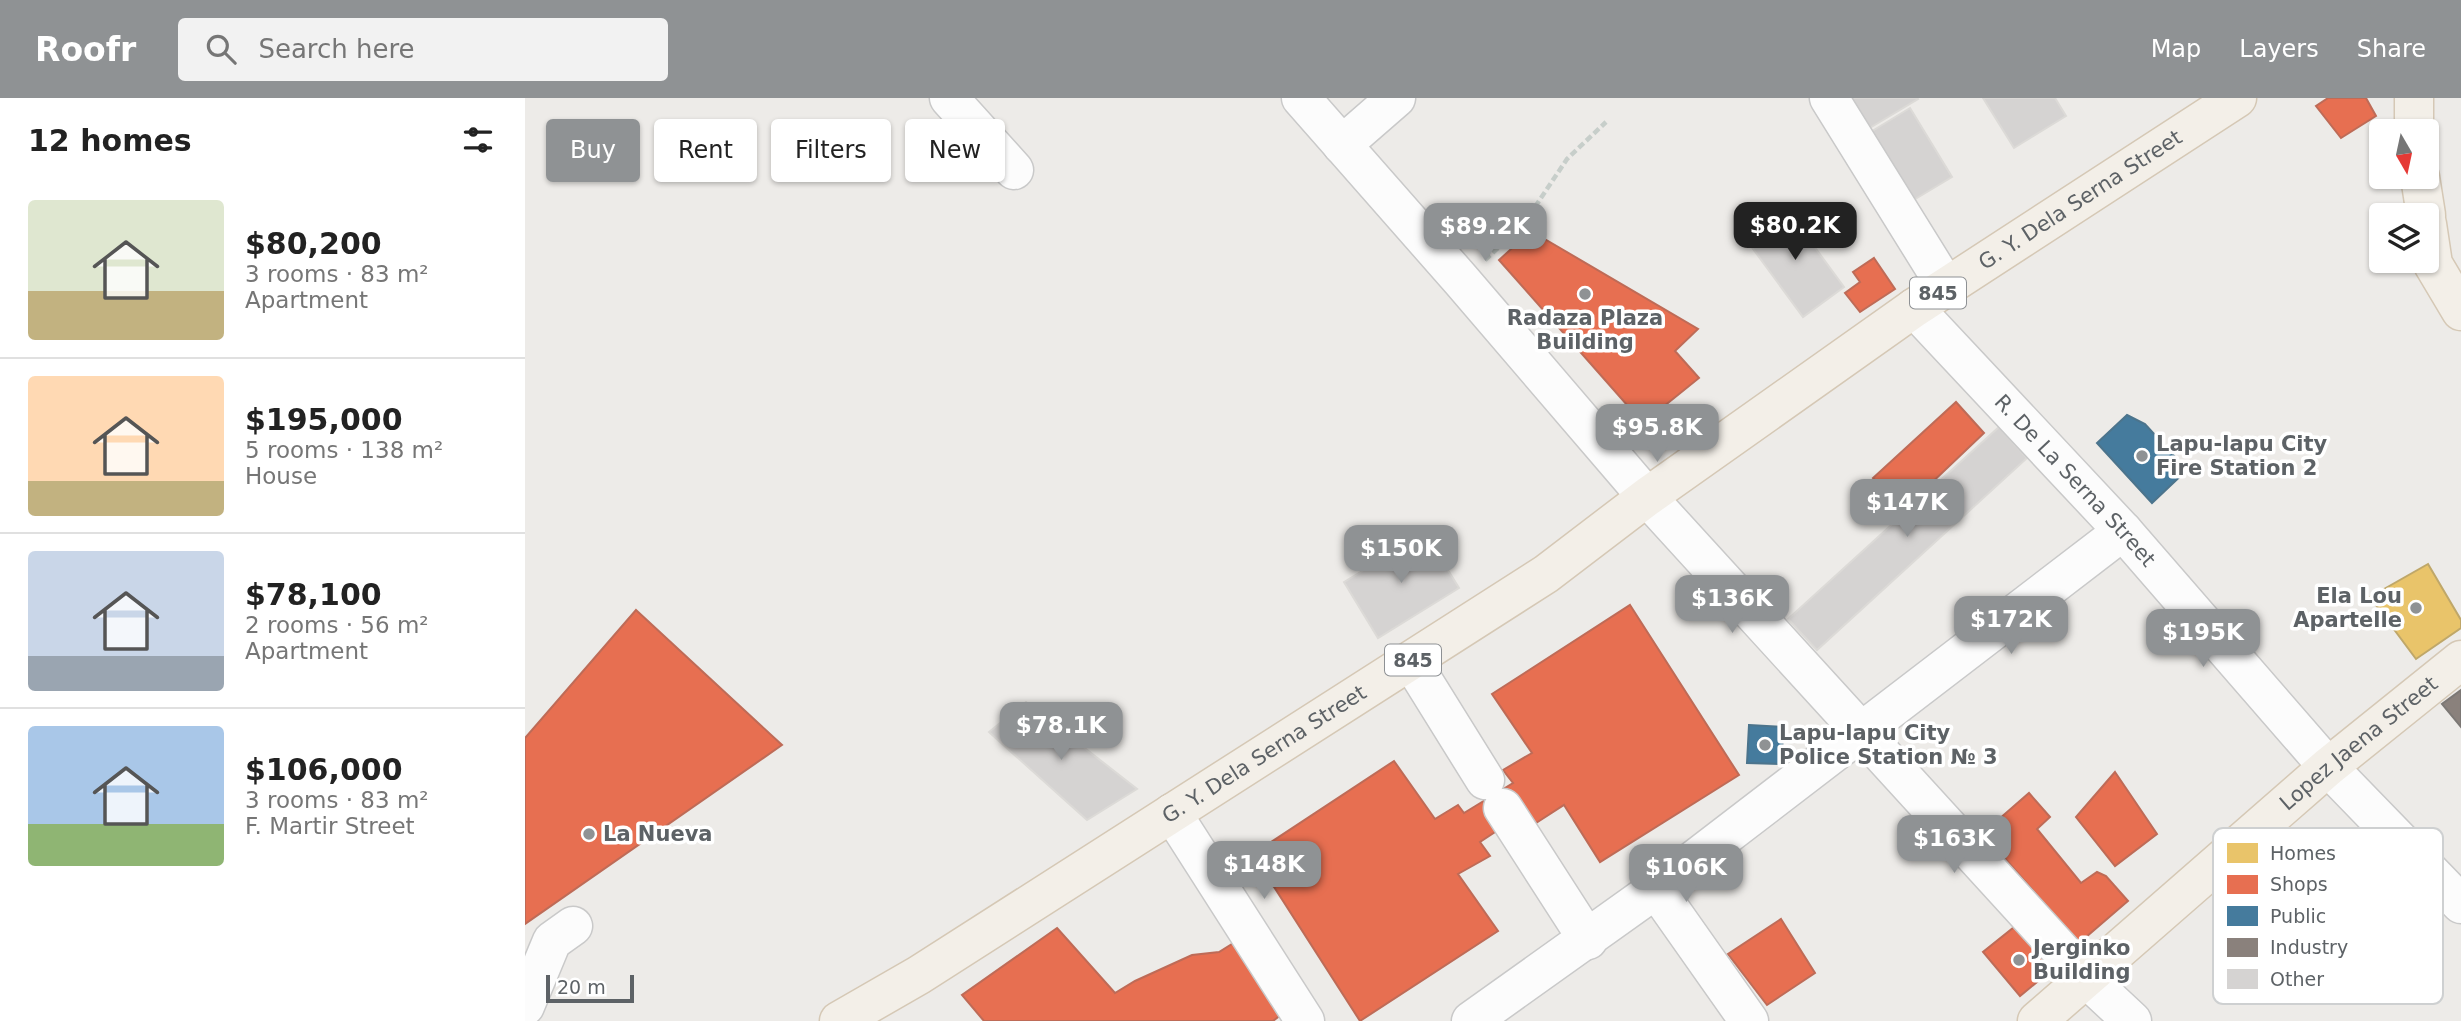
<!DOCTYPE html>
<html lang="en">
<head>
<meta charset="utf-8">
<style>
  :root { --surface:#fff; --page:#f2f2f2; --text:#222; --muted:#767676; --line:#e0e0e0; --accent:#8f9294 }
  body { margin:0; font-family:"DejaVu Sans",sans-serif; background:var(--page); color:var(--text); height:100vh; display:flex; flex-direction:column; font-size:26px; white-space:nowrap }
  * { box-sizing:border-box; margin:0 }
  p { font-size:23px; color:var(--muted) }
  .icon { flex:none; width:38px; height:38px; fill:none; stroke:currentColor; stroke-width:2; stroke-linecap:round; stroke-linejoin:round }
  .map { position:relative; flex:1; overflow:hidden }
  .side { display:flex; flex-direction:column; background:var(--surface); width:525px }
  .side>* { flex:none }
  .guide { position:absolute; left:21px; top:21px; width:665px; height:63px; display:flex; gap:14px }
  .needle { width:46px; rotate:171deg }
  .tools { position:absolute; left:1844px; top:21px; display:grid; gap:14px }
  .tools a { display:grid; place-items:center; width:70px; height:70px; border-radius:7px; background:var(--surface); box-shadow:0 2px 5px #0004; font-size:35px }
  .scale { position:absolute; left:21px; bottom:18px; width:88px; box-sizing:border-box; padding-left:7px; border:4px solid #5d6266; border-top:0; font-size:19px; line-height:24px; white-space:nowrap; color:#5d6266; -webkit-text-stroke:5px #fff; paint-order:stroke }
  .price { position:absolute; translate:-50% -60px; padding:0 16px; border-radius:14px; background:var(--accent); color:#fff; font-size:23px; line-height:46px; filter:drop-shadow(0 2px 4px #0008) }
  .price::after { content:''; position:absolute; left:50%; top:42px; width:21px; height:16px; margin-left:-10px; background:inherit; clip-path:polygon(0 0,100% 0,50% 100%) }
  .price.on { background:#222; color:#fff }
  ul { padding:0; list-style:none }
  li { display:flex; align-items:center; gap:21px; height:175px; padding:0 28px }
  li+li { border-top:2px solid var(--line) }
  li span { display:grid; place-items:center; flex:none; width:196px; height:140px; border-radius:7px; color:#555 }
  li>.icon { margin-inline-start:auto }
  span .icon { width:84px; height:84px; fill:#fffc; stroke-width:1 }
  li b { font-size:30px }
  h2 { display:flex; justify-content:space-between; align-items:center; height:84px; padding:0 28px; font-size:30px }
  .chip { padding:0 24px; border-radius:7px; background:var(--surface); box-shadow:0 2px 5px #0004; font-size:24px; line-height:63px }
  .chip.on { background:var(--accent); color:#fff }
  header { display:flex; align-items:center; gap:42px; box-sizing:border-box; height:98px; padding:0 35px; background:var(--accent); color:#fff }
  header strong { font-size:33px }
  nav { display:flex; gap:38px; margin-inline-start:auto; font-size:24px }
  .search { width:490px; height:63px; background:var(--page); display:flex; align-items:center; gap:18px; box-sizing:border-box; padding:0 24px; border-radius:7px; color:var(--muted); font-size:26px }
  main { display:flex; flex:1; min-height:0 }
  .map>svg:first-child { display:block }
</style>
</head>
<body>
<header>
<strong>Roofr</strong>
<div class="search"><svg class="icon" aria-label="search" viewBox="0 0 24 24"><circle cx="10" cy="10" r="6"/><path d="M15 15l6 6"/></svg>Search here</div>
<nav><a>Map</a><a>Layers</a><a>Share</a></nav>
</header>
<main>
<section class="side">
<h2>12 homes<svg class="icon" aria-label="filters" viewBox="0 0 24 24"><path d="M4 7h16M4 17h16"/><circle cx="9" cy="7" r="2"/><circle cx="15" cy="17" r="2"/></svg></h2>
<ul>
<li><span style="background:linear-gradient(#dfe7d0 65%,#c2b280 0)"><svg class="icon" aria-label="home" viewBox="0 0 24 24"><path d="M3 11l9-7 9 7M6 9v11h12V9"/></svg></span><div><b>$80,200</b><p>3 rooms · 83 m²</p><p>Apartment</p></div></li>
<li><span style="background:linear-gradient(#ffd9b3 75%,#c2b280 0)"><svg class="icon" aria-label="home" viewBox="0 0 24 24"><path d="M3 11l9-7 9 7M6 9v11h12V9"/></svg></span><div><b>$195,000</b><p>5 rooms · 138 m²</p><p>House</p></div></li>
<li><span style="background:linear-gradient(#c9d6e8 75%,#9aa5b1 0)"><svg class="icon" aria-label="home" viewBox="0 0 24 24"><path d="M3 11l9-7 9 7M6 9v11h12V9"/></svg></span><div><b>$78,100</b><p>2 rooms · 56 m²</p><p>Apartment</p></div></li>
<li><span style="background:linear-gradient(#a9c7e8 70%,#8fb573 0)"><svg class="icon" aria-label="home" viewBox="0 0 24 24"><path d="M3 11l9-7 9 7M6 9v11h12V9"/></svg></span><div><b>$106,000</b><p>3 rooms · 83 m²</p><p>F. Martir Street</p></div></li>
</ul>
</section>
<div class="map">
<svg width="1936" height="923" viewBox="0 0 1936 923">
  <rect width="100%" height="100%" fill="#edebe8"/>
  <!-- homes -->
  <polygon fill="#e9c46a" stroke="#bfa769" stroke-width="2" points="1903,466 1936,522 1936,530 1891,561 1845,499"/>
  <!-- shops -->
  <g fill="#e76f51" stroke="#be6b57" stroke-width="2">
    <polygon points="1803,0 1841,0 1851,18 1816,40 1791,8"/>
    <polygon points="1006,133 1173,231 1150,253 1174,280 1118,325 974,162"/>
    <polygon points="1349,160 1370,191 1335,214 1320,195 1335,184 1328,174"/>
    <polygon points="1431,304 1459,335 1378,412 1348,380"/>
    <polygon points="1105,507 1214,677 1075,764 1039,707 1008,727 999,715 955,744 965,758 933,776 973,833 835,923 728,756 869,663 910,721 933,707 939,715 988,685 978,672 1007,655 967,596"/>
    <polygon points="111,512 257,647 0,826 0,640"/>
    <polygon points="1590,674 1632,736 1590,768 1551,719"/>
    <polygon points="1504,695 1525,719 1512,731 1556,785 1572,774 1581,778 1603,803 1554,845 1458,735"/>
    <polygon points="1256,821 1290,875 1242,907 1203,856"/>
    <polygon points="1493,826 1529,870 1495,898 1458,854"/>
    <polygon points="532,830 590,895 610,883 667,857 694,854 710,844 757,916 748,923 459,923 437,897"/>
  </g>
  <!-- public -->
  <g fill="#457b9d" stroke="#4c748c" stroke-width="2">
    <polygon points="1602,317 1620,326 1662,372 1627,405 1572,345"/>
    <polygon points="1224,627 1258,629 1257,666 1222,665"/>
  </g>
  <!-- industry -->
  <polygon fill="#8a817c" stroke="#7c7875" stroke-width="2" points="1936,592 1936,629 1917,606"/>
  <!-- building -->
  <g fill="#d5d3d2" stroke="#dcdad7" stroke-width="2">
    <polygon points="1317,0 1392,0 1393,1 1338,34"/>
    <polygon points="1458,0 1530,0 1541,18 1489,50"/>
    <polygon points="1385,10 1427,79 1387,103 1344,35"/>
    <polygon points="1261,110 1319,189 1278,219 1220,140"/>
    <polygon points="1474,329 1502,360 1292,552 1263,521"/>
    <polygon points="900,435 934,490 853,540 819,484"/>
    <polygon points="501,604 612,691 562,722 464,634"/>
  </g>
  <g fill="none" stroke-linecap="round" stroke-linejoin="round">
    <defs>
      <g id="minor">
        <polyline points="424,0 489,72"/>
        <polyline points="776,0 936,182 1122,399 1562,881 1607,923"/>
        <polyline points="1304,0 1422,190"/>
        <polyline points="817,47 871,0"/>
        <path id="s1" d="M1389,210l209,223 205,236 133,137"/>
        <polyline points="886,563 960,682"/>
        <polyline points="978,710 1063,842"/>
        <polyline points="647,715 780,923"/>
        <polyline points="1131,791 1224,923"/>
        <polyline points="0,908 27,843 48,828"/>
        <polyline points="946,923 1131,791 1598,433"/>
      </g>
      <g id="major">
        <polyline points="1889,33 1889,0"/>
        <polyline points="1895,79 1901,117"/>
        <polyline points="1902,126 1908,166 1936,213"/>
        <path id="s2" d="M314,923l80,-46 627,-401 101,-77 267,-189 323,-210"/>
        <path id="s3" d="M1512,923l291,-254 133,-107"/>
      </g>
    </defs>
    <!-- minor casing -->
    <use href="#minor" stroke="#c9c9c9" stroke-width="41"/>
    <!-- major casing -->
    <use href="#major" stroke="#d5c8b5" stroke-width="41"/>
    <!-- path -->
    <polyline stroke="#c7ceca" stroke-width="4.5" stroke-dasharray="7 3.5" stroke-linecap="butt" points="960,162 998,127 1042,61 1081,24"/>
    <!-- minor -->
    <use href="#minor" stroke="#fcfcfc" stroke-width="38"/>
    <!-- major -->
    <use href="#major" stroke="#f3efe8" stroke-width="38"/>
  </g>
  <!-- markers -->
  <g fill="#8f9294" stroke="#fff" stroke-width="2.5">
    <circle cx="1060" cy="196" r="7"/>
    <circle cx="1617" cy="358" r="7"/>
    <circle cx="1891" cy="510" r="7"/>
    <circle cx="1240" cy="647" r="7"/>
    <circle cx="64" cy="736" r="7"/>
    <circle cx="1494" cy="862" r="7"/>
  </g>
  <g text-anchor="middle" stroke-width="7" stroke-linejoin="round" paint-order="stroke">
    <!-- shield labels -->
    <g fill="#fff" stroke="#8e9194" stroke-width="2">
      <rect x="1385" y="179.5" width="56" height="31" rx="5"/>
      <rect x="860" y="546.5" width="56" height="31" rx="5"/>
    </g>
    <g font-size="19" font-weight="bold" fill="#5d6266">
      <text x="1413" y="202">845</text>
      <text x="888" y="569">845</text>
    </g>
    <!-- street labels -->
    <g font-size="21" fill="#5d6266" stroke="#fff">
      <text dy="7" stroke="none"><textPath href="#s2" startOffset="1489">G. Y. Dela Serna Street</textPath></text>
      <text dy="7" stroke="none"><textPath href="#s1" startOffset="236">R. De La Serna Street</textPath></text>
      <text dy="7" stroke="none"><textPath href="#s3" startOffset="425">Lopez Jaena Street</textPath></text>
      <text dy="7" stroke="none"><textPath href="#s2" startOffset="502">G. Y. Dela Serna Street</textPath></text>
    </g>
    <!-- poi labels -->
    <g font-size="21" font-weight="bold" fill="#5d6266" stroke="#fff" text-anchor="start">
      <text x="1060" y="227" text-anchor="middle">Radaza Plaza<tspan x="1060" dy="24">Building</tspan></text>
      <text x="1631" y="353">Lapu-lapu City<tspan x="1631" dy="24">Fire Station 2</tspan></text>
      <text x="1877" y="505" text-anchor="end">Ela Lou<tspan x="1877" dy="24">Apartelle</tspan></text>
      <text x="1254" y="642">Lapu-lapu City<tspan x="1254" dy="24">Police Station № 3</tspan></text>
      <text x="78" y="743">La Nueva</text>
      <text x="1508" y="857">Jerginko<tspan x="1508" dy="24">Building</tspan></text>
    </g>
  </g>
  <!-- legend -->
  <rect x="1688" y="730" width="230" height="176" rx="10" fill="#fff" stroke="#ced0d1" stroke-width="2"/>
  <rect x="1702" y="745" width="31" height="20" fill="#e9c46a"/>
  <rect x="1702" y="777" width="31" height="19" fill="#e76f51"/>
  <rect x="1702" y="808" width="31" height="20" fill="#457b9d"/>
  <rect x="1702" y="840" width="31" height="19" fill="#8a817c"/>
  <rect x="1702" y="871" width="31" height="20" fill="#d5d3d2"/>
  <g font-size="19" fill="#5d6266">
    <text x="1745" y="762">Homes</text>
    <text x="1745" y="793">Shops</text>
    <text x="1745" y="825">Public</text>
    <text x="1745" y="856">Industry</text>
    <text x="1745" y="888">Other</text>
  </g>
</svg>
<div class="tools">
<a><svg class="needle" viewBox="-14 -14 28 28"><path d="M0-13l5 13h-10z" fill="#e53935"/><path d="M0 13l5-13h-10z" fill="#767676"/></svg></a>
<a><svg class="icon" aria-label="layers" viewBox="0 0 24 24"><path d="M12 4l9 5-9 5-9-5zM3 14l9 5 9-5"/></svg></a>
</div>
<div class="scale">20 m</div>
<b class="price on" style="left:1270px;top:164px">$80.2K</b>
<b class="price" style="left:960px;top:165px">$89.2K</b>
<b class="price" style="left:1132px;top:366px">$95.8K</b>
<b class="price" style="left:1382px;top:441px">$147K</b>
<b class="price" style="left:876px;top:487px">$150K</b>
<b class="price" style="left:1207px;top:537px">$136K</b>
<b class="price" style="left:1486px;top:558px">$172K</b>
<b class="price" style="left:1678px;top:571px">$195K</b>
<b class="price" style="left:536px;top:664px">$78.1K</b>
<b class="price" style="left:1429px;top:777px">$163K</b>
<b class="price" style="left:739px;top:803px">$148K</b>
<b class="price" style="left:1161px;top:806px">$106K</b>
<div class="guide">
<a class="chip on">Buy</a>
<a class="chip">Rent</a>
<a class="chip">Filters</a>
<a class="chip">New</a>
</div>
</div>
</main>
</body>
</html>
